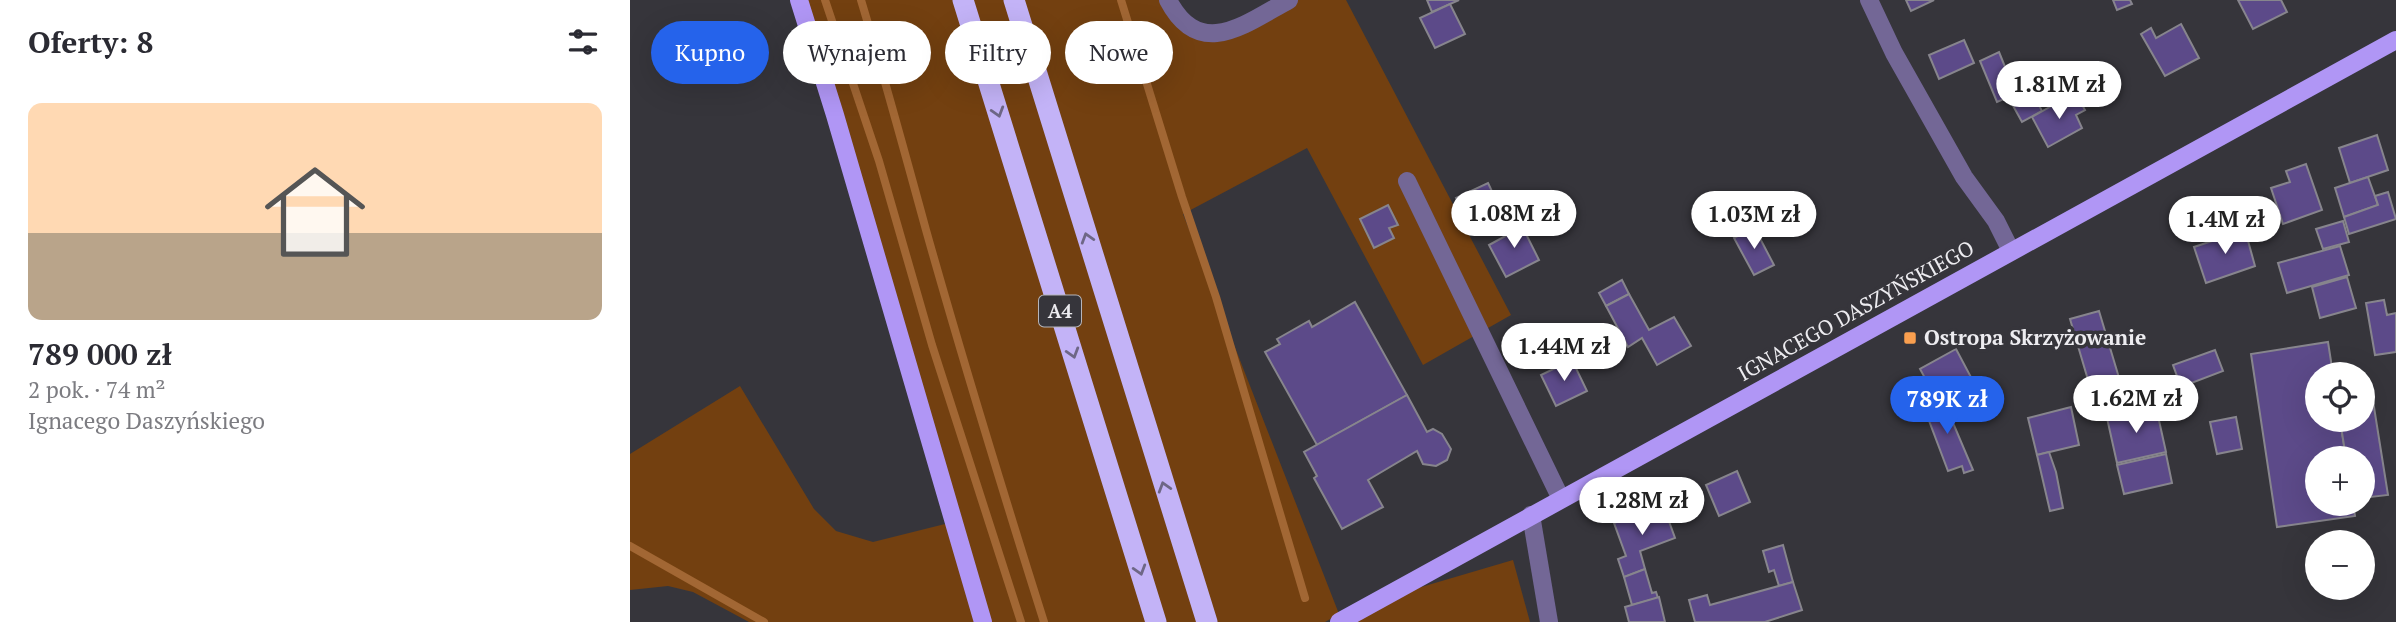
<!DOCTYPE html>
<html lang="pl">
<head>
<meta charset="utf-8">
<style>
  :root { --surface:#fff; --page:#f2f2f3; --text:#2b2b33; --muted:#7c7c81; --accent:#2563eb }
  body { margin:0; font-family:"PT Serif",serif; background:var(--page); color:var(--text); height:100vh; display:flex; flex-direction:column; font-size:26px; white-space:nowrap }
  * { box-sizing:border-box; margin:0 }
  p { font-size:23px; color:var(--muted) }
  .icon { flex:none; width:38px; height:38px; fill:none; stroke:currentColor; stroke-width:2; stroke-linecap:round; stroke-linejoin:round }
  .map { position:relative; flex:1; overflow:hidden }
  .sheet { display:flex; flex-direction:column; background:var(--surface); width:630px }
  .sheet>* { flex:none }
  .top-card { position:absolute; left:21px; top:21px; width:665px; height:63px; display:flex; gap:14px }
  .controls { position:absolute; left:1675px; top:362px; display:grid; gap:14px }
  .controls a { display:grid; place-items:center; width:70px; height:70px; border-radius:50%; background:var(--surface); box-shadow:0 7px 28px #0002; font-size:35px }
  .price { position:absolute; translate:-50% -60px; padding:0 16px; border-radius:24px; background:#fff; color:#222; font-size:23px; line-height:46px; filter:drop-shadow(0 2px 4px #0008) }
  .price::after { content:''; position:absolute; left:50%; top:42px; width:21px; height:16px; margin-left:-10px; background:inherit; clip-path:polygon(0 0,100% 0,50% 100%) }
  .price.on { background:var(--accent); color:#fff }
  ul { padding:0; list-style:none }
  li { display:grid; align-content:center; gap:14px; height:371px; padding:0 28px }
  li span { display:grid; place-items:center; height:217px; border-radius:14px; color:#555 }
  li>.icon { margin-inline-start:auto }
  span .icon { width:126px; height:126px; fill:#fffc; stroke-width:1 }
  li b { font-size:30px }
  h2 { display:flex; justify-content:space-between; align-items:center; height:84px; padding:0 28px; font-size:30px }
  .chip { padding:0 24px; border-radius:32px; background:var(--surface); box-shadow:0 7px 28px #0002; font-size:24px; line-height:63px }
  .chip.on { background:var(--accent); color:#fff }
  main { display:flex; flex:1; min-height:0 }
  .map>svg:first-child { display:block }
</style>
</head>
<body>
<main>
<section class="sheet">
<h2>Oferty: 8<svg class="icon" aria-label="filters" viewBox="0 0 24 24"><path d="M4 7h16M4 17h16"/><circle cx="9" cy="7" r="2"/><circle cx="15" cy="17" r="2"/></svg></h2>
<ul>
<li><span style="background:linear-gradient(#ffd9b3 60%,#b9a48a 0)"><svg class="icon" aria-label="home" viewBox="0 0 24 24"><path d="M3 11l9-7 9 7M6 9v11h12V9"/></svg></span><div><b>789 000 zł</b><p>2 pok. · 74 m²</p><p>Ignacego Daszyńskiego</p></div></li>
</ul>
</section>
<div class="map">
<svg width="1766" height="622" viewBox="0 0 1766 622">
  <rect width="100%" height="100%" fill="#36353b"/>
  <!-- green -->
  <g fill="#734010">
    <polygon points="170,0 538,0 560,29 626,18 668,0 716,0 881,315 793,365 677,148 553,214 709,614 695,622 119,622 63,592 38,586 0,590 0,454 110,386 184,509 206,531 243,542 323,522"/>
    <polygon points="883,560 900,622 709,622 754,598"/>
  </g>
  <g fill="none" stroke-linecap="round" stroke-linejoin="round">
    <!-- stream -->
    <g stroke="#a26734" stroke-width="8">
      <polyline points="195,0 249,161 302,345 391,622"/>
      <path d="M231,0c23,76 44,153 65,230 37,131 77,262 118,392"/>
      <polyline points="491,0 552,197 586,297 675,598"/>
      <polyline points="0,546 134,622"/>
    </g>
  </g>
  <!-- building -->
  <g fill="#5c4a89" stroke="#87858d" stroke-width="2">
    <polygon points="797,0 829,0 802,12"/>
    <polygon points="1276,0 1304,0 1281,11"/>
    <polygon points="1483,0 1500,0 1502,4 1487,10"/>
    <polygon points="1608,0 1651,0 1657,12 1623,29"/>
    <polygon points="820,4 835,34 805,48 790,18"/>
    <polygon points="1551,24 1569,58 1535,76 1511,34 1521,28 1526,38"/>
    <polygon points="1334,40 1344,63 1309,79 1299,55"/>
    <polygon points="1369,52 1386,94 1367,102 1350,61"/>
    <polygon points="1401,90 1412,111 1392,122 1381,102"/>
    <polygon points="1436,98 1440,104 1449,99 1455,110 1446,115 1452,128 1418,147 1402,117"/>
    <polygon points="1747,135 1758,170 1720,183 1709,148"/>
    <polygon points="1676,164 1692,210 1653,224 1641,188 1660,182 1656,171"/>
    <polygon points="1738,177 1748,205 1714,217 1705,188"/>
    <polygon points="858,183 868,204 836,218 826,198"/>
    <polygon points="1758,192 1766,219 1719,234 1714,217 1748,205 1745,196"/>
    <polygon points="758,205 768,225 759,228 764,238 744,248 730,219"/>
    <polygon points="889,220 909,260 876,277 859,245 881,233 878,226"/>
    <polygon points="1713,221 1719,242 1693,249 1686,229"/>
    <polygon points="1124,227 1144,265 1124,275 1104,238"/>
    <polygon points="1615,230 1625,266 1576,283 1564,247"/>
    <polygon points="1710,246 1719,275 1657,293 1648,263"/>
    <polygon points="1717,277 1726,308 1690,318 1682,287"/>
    <polygon points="992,280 999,294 976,306 969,293"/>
    <polygon points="999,294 1019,330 1044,317 1061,346 1027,365 1012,338 998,347 976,306"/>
    <polygon points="1754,300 1757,315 1766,313 1766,352 1745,355 1736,303"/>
    <polygon points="725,302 777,395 687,445 635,352 650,344 647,339 679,321 682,327"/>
    <polygon points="1469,311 1490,381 1461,390 1440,319"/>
    <polygon points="1698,342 1703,374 1687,374 1687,420 1710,420 1716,458 1687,458 1687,504 1723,504 1725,516 1647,527 1621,354"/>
    <polygon points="1326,349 1343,381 1307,400 1290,369"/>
    <polygon points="1585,350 1593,371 1551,387 1543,365"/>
    <polygon points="942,360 957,391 926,406 911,375"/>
    <polygon points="1740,382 1758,495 1732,498 1732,458 1716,458 1710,420 1732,420 1732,383"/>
    <polygon points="777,395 797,432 803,429 812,434 821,449 817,460 806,466 793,464 787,451 738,480 753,507 712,529 684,478 687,476 674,452"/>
    <polygon points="1306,397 1307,400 1311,399 1315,412 1318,411 1343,470 1334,473 1332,466 1318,471 1292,402"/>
    <polygon points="1441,407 1449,445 1407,455 1398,418"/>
    <polygon points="1526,407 1536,452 1487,463 1477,418"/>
    <polygon points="1606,417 1612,449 1587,454 1580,422"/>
    <polygon points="1419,452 1426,472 1433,508 1420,511 1407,455"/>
    <polygon points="1536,454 1542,483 1494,494 1487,465"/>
    <polygon points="1107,471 1120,502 1089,516 1076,485"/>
    <polygon points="1033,505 1045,538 1010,551 1015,569 994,577 988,559 996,556 984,523"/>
    <polygon points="1153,545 1163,582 1149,586 1144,570 1139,572 1133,551"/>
    <polygon points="1015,569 1022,593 1026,592 1028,598 1002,605 994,577"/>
    <polygon points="1163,582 1172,610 1135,622 1065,622 1059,600 1077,595 1080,605"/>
    <polygon points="1029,597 1035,622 999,622 995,607"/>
  </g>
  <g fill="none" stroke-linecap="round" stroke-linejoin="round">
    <!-- minor -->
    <g stroke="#736796" stroke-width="18">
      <path d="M538,0c32,61 77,24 121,0"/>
      <polyline points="1239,0 1264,53 1334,177 1366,221 1381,251"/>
      <polyline points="777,181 931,499"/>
      <polyline points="901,515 919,622"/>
    </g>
    <!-- major -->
    <g stroke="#b096f5" stroke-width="18">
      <polyline points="169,0 205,115 353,622"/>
      <polyline points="709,622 1766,40"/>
    </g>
    <!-- highway -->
    <g stroke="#c3b3f7" stroke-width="21">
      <polyline points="333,0 526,622"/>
      <polyline points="384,0 577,622"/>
    </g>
  </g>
  <!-- one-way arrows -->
  <defs><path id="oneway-chevron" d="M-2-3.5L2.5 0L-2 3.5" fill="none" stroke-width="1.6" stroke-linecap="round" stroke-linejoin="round" transform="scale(1.75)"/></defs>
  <g stroke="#6e6786">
    <use href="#oneway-chevron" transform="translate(368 112) rotate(73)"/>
    <use href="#oneway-chevron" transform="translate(457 238) rotate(-107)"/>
    <use href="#oneway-chevron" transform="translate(443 353) rotate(73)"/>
    <use href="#oneway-chevron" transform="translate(534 487) rotate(-107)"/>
    <use href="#oneway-chevron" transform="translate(510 570) rotate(73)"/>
  </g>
  <!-- markers -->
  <rect fill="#fa9f4f" stroke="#36353b" stroke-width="2.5" x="1273" y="331" width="14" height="14" rx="3.5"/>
  <g text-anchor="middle" stroke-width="7" stroke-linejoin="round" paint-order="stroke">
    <!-- shield labels -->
    <rect fill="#36353b" stroke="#b6b5ba" stroke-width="2" x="409" y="295.5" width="42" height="31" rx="5"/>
    <g font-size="19" font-weight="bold" fill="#edecf0">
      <text x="430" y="318">A4</text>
    </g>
    <!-- street labels -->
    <g font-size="21" fill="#edecf0" stroke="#36353b">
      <text transform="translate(1226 311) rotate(-29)" y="7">IGNACEGO DASZYŃSKIEGO</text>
    </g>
    <!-- poi labels -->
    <g font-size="21" font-weight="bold" fill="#edecf0" stroke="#36353b" text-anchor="start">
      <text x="1294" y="345">Ostropa Skrzyżowanie</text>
    </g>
  </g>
</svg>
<div class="controls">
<a><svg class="icon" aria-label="locate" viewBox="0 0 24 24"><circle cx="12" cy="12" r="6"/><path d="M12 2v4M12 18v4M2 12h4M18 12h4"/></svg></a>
<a>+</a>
<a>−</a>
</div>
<b class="price" style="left:1429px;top:121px">1.81M zł</b>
<b class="price" style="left:884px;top:250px">1.08M zł</b>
<b class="price" style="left:1124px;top:251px">1.03M zł</b>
<b class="price" style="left:1595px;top:256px">1.4M zł</b>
<b class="price" style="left:934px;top:383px">1.44M zł</b>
<b class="price" style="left:1506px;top:435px">1.62M zł</b>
<b class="price on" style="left:1317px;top:436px">789K zł</b>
<b class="price" style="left:1012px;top:537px">1.28M zł</b>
<div class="top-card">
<a class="chip on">Kupno</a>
<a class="chip">Wynajem</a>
<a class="chip">Filtry</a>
<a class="chip">Nowe</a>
</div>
</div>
</main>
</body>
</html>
